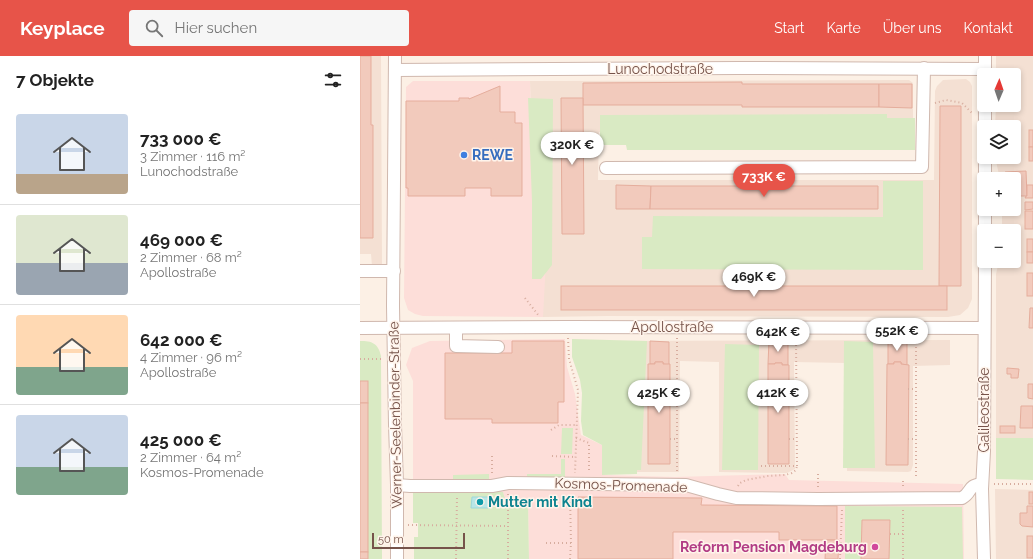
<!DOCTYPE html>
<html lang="de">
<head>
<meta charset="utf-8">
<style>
  :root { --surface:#fff; --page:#f6f6f6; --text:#222; --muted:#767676; --line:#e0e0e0; --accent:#e75449 }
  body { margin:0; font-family:Raleway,sans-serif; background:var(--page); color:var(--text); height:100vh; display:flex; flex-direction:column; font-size:15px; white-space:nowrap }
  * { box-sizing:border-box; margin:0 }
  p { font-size:13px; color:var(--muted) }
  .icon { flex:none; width:22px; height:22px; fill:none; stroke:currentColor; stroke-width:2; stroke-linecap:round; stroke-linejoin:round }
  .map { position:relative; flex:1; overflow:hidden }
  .panel { display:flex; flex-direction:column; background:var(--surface); width:360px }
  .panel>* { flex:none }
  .needle { width:26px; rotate:2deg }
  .buttons { position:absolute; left:617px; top:12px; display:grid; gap:8px }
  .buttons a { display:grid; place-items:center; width:44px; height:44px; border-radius:4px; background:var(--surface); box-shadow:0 2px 6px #0003; font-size:20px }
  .scale { position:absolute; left:12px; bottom:10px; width:93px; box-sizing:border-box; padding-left:4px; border:2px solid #76534a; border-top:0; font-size:11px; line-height:14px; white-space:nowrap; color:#76534a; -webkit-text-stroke:3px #fff4eb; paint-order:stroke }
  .price { position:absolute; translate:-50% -34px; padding:0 9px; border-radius:14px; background:#fff; color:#222; font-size:13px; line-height:26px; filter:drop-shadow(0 1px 2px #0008) }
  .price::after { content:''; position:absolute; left:50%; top:24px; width:12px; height:9px; margin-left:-6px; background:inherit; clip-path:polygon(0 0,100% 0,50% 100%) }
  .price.current { background:var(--accent); color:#fff }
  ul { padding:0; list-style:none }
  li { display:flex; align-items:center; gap:12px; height:100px; padding:0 16px }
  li+li { border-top:1px solid var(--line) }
  li span { display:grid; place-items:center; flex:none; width:112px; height:80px; border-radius:4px; color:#555 }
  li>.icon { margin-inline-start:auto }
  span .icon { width:48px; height:48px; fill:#fffc; stroke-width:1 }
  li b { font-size:17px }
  h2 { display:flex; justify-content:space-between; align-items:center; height:48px; padding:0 16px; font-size:17px }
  header { display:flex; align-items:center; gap:24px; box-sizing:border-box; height:56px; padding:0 20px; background:var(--accent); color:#fff }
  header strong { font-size:19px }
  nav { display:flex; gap:22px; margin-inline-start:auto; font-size:14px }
  .search { width:280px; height:36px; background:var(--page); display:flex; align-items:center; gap:10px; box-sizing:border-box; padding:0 14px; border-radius:4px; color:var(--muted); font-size:15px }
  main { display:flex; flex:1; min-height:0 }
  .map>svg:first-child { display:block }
</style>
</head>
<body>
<header>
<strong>Keyplace</strong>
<div class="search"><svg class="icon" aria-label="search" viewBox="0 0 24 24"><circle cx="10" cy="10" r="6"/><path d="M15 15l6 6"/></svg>Hier suchen</div>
<nav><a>Start</a><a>Karte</a><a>Über uns</a><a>Kontakt</a></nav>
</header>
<main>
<section class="panel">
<h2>7 Objekte<svg class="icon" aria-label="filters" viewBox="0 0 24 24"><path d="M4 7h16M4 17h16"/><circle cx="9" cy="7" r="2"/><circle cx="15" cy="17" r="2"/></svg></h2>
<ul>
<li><span style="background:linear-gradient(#c9d6e8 75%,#b9a48a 0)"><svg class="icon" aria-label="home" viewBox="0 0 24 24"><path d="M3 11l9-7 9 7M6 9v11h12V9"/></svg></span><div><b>733 000 €</b><p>3 Zimmer · 116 m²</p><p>Lunochodstraße</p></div></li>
<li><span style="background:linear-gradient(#dfe7d0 60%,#9aa5b1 0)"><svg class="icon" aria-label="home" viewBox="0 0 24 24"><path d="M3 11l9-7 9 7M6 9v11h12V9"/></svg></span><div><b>469 000 €</b><p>2 Zimmer · 68 m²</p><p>Apollostraße</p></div></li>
<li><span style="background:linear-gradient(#ffd9b3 65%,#7fa58c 0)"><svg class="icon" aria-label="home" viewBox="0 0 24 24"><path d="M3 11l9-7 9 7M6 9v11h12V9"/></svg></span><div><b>642 000 €</b><p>4 Zimmer · 96 m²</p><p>Apollostraße</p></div></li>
<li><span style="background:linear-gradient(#c9d6e8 65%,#7fa58c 0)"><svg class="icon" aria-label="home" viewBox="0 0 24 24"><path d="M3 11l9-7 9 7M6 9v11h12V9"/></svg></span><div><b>425 000 €</b><p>2 Zimmer · 64 m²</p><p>Kosmos-Promenade</p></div></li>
</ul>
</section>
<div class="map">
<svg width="673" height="503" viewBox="0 0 673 503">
  <rect width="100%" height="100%" fill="#fcf0e5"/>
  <!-- residential -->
  <g fill="#f4e0d3">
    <polygon points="0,0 21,0 22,209 12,210 11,198 0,198"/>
    <polygon points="636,0 673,0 673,382 636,382 636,218 639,205 654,205 654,175 642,175 642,153 654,153 654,123 640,123 635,101 654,101 654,71 635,71 636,49 654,49 654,19 636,19"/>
    <polygon points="606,23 610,26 612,30 612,243 608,252 600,259 588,261 248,260 183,261 183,205 175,204 170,25 549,24 553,27 553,90 239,76 238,124 574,124 575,35 577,30 583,24"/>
    <polygon points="590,284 590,309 553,310 553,409 551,415 548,416 487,415 486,307 434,306 435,413 427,417 359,416 359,306 320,305 319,416 243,416 245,285"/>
    <polygon points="635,433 673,434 673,503 636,503"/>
  </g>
  <!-- commercial -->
  <g fill="#fdded9">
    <polygon points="53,25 170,25 175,204 186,204 183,261 63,260 55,258 48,254 44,242 46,31"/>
    <polygon points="205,283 207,311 215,338 221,379 242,389 242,419 315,421 425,418 429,424 603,428 604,503 169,503 168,442 144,443 143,436 53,435 53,325 46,309 52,292 70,285"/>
  </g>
  <!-- green -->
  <g fill="#d9eac3">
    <polygon points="168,42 193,43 192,209 181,223 172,223 172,145"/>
    <polygon points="527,58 527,62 555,62 555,94 267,94 266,89 240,89 240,59"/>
    <polygon points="523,125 563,125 563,214 282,213 282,181 292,181 293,160 523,161"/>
    <polygon points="212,283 287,285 281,414 277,414 277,418 242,419 242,389 223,379 221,365 222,337 220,324 212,301"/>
    <path d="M0,285c12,0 18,2 21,15l1,203h-14v-178h-8z"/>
    <polygon points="484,285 513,286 515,412 483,412"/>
    <polygon points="365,288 399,289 398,414 362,414"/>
    <polygon points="202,372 213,372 212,398 201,398"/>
    <polygon points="636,382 673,382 673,424 636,423"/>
    <polygon points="201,403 205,403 205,424 167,423 167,418 201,418"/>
    <polygon points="129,418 129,423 93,423 93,419"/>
    <polygon points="53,435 143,436 145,443 168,442 169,503 54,503 54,481 58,481 58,467 53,467"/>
    <polygon points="485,450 602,451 603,503 529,503 530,464 502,464 501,503 485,503"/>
  </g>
  <!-- water -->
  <polygon fill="#b9e6e6" stroke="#9fd8d8" points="112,441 130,441 130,452 111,452"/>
  <!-- building -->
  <g fill="#f2cabc" stroke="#e5ad9c">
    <polygon points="0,0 11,0 11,69 13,69 13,182 0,182"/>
    <polygon points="382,26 382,28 519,28 519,51 382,51 382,49 223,49 223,27"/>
    <polygon points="519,28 552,28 552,52 519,51"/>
    <polygon points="140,30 140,56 155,56 155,67 162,67 162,140 131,140 131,132 105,132 105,140 48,140 48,132 46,132 46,45 99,45 99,42 109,42 109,43"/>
    <rect x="654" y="30" width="5" height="11"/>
    <polygon points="201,42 223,42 224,178 202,178"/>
    <polygon points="639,49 653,49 653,53 639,54"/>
    <polygon points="580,50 601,50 601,230 579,230"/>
    <rect x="669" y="74" width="4" height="17"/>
    <rect x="669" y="91" width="4" height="14"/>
    <polygon points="666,115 667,140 654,140 654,123 645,123 645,116"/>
    <polygon points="256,129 291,130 290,153 256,153"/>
    <polygon points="667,129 673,129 673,142 665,142 666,140 667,140"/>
    <polygon points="291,130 518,130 518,153 290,153"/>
    <polygon points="665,146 673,146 673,153 665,154"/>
    <rect x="665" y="155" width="8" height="18"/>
    <rect x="667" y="183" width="6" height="13"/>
    <rect x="667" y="196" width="6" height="11"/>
    <rect x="667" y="217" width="6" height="23"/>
    <rect x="201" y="230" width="386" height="24"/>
    <polygon points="670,252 673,252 673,272 669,272"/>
    <polygon points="152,285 204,285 204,346 198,346 198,367 132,367 132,363 85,363 85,297 152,297"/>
    <polygon points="290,285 309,286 309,309 303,308 303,306 295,306 295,308 290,308"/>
    <polygon points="409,285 428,285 428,309 422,309 422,307 415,307 415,308 408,308"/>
    <polygon points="528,285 547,286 547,309 541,308 541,306 534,306 534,308 528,308"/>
    <polygon points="295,306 303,306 303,308 310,308 310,408 288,408 288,308 295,308"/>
    <polygon points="534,306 541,306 541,308 549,309 548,409 526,409 527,308 534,308"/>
    <polygon points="415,307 422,307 422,309 429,309 429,408 408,408 408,308 415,308"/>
    <polygon points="647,312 659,313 658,322 651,322 651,318 647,318"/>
    <rect x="0" y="325" width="8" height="22"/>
    <polygon points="668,328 673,328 673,343 668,342"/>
    <rect x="0" y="347" width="8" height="149"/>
    <polygon points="661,350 673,350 673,372 660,372"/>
    <rect x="640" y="370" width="15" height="7"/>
    <rect x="669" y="436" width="4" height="12"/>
    <polygon points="218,441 342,442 341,449 477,450 477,484 419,484 419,476 313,476 313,503 218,503"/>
    <polygon points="667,450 673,450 673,471 662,470 660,468 660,457 667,457"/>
    <polygon points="502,464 530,464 529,503 501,503"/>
    <rect x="667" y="480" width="6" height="22"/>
    <polygon points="466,484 479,484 478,503 465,503"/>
    <rect x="0" y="496" width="8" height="7"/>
  </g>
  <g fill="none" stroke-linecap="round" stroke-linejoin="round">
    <defs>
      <g id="minor">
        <polyline points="35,0 33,250 35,369 37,429 37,503"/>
        <polyline points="35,14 378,12 624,13"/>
        <polyline points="625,19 625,0"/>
        <polyline points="625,49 625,71"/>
        <polyline points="625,101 625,123"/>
        <polyline points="246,112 562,111 564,12"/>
        <polyline points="625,175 625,153"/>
        <polyline points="0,215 34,215"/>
        <polyline points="0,272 208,271 624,272"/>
        <polyline points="96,272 96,290 138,291"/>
        <path d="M37,429l13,1h82l16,-3 178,2 32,9 18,4 82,1 144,-1c11,-6 4,-12 20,-14"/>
        <polyline points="624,503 622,433 624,395 625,205"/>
      </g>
    </defs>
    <!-- minor casing -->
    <use href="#minor" stroke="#d0b8ae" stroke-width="14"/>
    <!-- path -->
    <g stroke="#d7ad9f" stroke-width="2" stroke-dasharray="1 3" stroke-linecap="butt">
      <polyline points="575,47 586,44 602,47 612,57"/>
      <polyline points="165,242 179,260"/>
      <polyline points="208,282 209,303 218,334 215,417"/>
      <polyline points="317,282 317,418"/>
      <polyline points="556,283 556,422"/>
      <polyline points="0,303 22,303"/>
      <polyline points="548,333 556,333"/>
      <polyline points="310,334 317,334"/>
      <polyline points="429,334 436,334"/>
      <polyline points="191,374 199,369 216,369"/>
      <polyline points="216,382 229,387 229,415"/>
      <polyline points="310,383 317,383"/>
      <polyline points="429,383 437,383"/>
      <polyline points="548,383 556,383"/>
      <polyline points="132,400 132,419"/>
      <polyline points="192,400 215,401"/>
      <polyline points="401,410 437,410 436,282"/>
      <polyline points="634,428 673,428"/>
      <polyline points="378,430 380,427 386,424 408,420 425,419 432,417 436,414 437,410"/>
      <polyline points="543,430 543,422"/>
      <polyline points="458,431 458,416"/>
      <polyline points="148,438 148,503"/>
      <polyline points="543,454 543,503"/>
      <polyline points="48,469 148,470"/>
      <polyline points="530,478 543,478"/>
      <polyline points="186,487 211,487"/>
      <polyline points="96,503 97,441"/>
      <polyline points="210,503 211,487 210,439"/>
      <polyline points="480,503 482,454"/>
    </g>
    <!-- minor -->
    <use href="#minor" stroke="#fff" stroke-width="12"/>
  </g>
  <!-- markers -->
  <circle fill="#3f7fe0" stroke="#fff4eb" stroke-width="1.5" cx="104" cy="99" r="4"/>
  <circle fill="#0f9aa8" stroke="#fff4eb" stroke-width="1.5" cx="120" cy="446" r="4"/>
  <circle fill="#d1479c" stroke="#fff4eb" stroke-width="1.5" cx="515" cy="491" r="4"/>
  <g text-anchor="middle" stroke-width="3" stroke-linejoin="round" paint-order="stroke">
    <!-- street labels -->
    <g font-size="14" fill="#76534a" stroke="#fff4eb">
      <text x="300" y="18">Lunochodstraße</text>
      <text x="312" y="276">Apollostraße</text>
      <text transform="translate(624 354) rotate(-90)" y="5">Galileostraße</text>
      <text transform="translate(35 359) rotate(-91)" y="5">Werner-Seelenbinder-Straße</text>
      <text transform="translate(261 429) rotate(2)" y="5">Kosmos-Promenade</text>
    </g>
    <!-- shop labels -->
    <g font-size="14" font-weight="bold" fill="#366cbe" stroke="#fff4eb" text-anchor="start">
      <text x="112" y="104">REWE</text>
    </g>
    <!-- culture labels -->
    <g font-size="14" font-weight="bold" fill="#0d838f" stroke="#fff4eb" text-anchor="start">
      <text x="128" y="451">Mutter mit Kind</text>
    </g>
    <!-- hotel labels -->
    <g font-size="14" font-weight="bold" fill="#b23c85" stroke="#fff4eb" text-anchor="end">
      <text x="507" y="496">Reform Pension Magdeburg</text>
    </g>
  </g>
</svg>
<div class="buttons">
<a><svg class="needle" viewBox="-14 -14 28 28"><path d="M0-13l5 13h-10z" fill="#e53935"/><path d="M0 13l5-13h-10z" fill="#767676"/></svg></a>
<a><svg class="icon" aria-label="layers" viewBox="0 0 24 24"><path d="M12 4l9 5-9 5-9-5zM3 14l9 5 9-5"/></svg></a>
<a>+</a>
<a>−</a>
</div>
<div class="scale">50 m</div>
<b class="price" style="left:212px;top:110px">320K €</b>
<b class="price current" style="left:404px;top:142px">733K €</b>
<b class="price" style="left:394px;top:242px">469K €</b>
<b class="price" style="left:537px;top:296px">552K €</b>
<b class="price" style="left:418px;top:297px">642K €</b>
<b class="price" style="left:299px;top:358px">425K €</b>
<b class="price" style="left:418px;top:358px">412K €</b>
</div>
</main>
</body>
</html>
